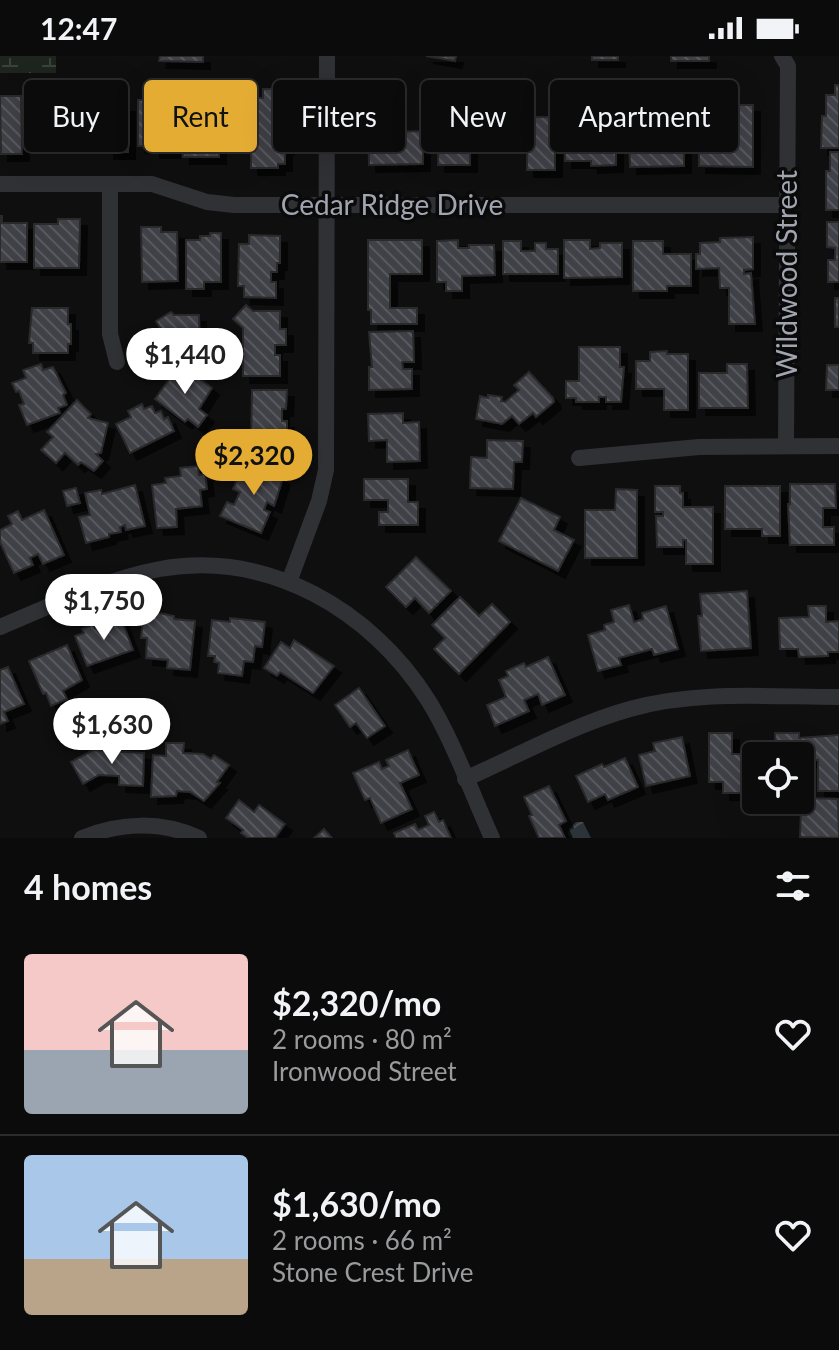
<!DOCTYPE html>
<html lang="en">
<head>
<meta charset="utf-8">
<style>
  :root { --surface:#0b0b0c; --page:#141415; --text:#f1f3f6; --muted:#9a9b9d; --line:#2b2b2d; --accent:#e4ac33 }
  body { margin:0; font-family:Lato,sans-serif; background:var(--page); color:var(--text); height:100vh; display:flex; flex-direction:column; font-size:30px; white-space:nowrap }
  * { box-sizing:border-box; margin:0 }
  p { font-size:26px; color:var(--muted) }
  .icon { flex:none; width:44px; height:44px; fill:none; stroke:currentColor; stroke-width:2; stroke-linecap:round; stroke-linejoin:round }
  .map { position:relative; height:782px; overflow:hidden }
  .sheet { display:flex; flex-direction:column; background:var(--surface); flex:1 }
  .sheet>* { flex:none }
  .guide { position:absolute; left:24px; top:24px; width:792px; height:72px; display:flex; gap:16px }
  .fabs { position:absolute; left:742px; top:686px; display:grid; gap:16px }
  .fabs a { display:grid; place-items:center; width:72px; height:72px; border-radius:8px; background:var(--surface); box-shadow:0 8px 32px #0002,0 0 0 2px var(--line); font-size:40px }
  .price { position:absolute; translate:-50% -68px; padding:0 18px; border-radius:28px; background:#fff; color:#222; font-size:26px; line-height:52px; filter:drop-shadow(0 2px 4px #0008) }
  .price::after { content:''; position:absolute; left:50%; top:48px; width:24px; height:18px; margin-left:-12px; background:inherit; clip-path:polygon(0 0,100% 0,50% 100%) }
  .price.on { background:var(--accent); color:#111 }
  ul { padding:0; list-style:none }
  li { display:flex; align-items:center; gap:24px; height:200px; padding:0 24px }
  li+li { border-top:2px solid var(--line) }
  li span { display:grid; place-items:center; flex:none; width:224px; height:160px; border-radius:8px; color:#555 }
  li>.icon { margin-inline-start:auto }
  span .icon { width:96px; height:96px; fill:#fffc; stroke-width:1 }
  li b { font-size:34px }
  h2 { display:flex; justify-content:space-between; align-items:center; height:96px; padding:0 24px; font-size:34px }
  .pill { padding:0 28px; border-radius:8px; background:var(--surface); box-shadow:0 8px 32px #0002,0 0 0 2px var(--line); font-size:28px; line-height:72px }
  .pill.on { background:var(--accent); color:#111 }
  .status { display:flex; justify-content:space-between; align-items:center; height:56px; padding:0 40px; background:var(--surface); direction:ltr }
  .status svg { height:22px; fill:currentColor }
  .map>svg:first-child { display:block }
</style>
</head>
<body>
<div class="status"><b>12:47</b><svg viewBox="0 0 49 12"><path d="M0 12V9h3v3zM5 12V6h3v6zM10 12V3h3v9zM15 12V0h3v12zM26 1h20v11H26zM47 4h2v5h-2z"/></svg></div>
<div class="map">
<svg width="839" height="782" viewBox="0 0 839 782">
  <defs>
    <pattern id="wetland-marsh" width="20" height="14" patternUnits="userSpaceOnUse" patternTransform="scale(2)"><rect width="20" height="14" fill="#1e241e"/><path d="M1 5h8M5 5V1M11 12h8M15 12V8" fill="none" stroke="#3c413c"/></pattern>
    <pattern id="water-waves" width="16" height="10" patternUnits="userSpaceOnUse" patternTransform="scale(2)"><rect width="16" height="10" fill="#2c3339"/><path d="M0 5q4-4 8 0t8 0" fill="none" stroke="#474e53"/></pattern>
    <pattern id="building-back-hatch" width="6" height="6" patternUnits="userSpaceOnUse" patternTransform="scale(2)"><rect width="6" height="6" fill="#404146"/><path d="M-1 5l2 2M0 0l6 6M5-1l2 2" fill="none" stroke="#58595e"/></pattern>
    <filter id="shadow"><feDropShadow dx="7" dy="7" stdDeviation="0" flood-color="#0009"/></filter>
  </defs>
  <rect width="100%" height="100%" fill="#0f0f10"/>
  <!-- wetland -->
  <rect fill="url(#wetland-marsh)" x="0" y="0" width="56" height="17"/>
  <!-- water -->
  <polygon fill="url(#water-waves)" points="576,766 583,766 591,782 573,782 569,773"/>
  <!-- building -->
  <g fill="url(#building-back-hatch)" stroke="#29292c" stroke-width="2" filter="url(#shadow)">
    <polygon points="160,0 203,0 203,6 159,5"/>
    <polygon points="426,0 456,0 455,5"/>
    <rect x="592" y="0" width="26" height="4"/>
    <rect x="671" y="0" width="38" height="5"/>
    <polygon points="835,29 839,29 839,92 821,92 822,60 826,60 826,39 835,39"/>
    <polygon points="263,33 287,33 289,71 283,71 283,79 288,79 287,92 285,92 285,108 278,108 278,112 251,112 251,42 263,42"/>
    <polygon points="31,37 48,37 48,49 61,49 61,53 72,53 71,89 28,89 28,53 31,53"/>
    <polygon points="0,40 21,40 22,98 1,98"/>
    <polygon points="138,44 159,44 159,48 173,48 173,95 153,95 153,90 138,90"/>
    <polygon points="439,45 461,45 461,50 483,50 483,90 470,90 470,109 438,109"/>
    <polygon points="83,49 128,49 128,96 107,96 107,90 83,90"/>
    <polygon points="368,49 392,49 392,76 423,75 423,108 369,109"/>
    <polygon points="730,49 753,49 753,111 699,110 699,77 730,77"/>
    <polygon points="191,56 219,56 219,101 183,101 183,62 191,62"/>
    <polygon points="502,61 555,61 555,114 527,114 527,89 502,89"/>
    <polygon points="565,68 610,68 610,83 616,83 616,109 591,110 591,105 565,105"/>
    <polygon points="684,76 684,110 630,111 629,77"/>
    <polygon points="830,96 839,96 839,154 826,154 826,115 830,115"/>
    <polygon points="0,160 2,160 2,167 27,167 27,206 0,206"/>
    <polygon points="58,163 80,163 79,212 34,212 34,168 58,168"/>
    <polygon points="827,166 839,166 839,226 828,226 828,204 835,204 835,192 827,191"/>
    <polygon points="141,171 161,171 161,176 177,176 178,225 142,226"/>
    <polygon points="210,177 221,177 221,226 204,226 204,233 186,233 186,184 200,184 200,180 210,180"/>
    <polygon points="249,179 280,180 280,207 277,207 277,216 271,216 271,226 276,226 276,242 244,241 244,230 238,230 239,188 249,188"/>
    <polygon points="753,181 753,213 744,214 744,218 751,217 755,268 729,268 729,232 720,232 719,212 696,213 696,198 700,198 700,187 720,186 720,182"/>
    <polygon points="368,184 422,184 422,218 390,218 390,252 417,252 417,268 371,268 371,254 368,254"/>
    <polygon points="458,184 458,192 469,192 469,189 494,189 495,219 462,220 462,235 446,235 446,226 437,226 437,185"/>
    <polygon points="564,184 590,184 590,193 600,192 600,187 622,187 622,221 564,222"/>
    <polygon points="503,185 521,185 521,195 535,195 535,187 546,187 546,193 558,193 558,218 503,218"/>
    <polygon points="633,185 663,185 663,198 691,198 691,230 667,230 667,235 633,235"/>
    <rect x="835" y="242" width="4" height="29"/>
    <polygon points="246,249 253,255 280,255 280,273 286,273 286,289 275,289 275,299 280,299 280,320 243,320 243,272 233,263"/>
    <polygon points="32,252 68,252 68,268 71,268 71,288 68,288 68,297 33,297 33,287 29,287"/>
    <polygon points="171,256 174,259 199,259 200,297 166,297 165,280 156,265"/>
    <polygon points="413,275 414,306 402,306 403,313 412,313 412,333 369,334 369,311 372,311 369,276"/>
    <polygon points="579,291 620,291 620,311 624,311 621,346 606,346 606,341 599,341 599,346 576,346 576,342 566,342 566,325 579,325"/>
    <polygon points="667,295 667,298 688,298 688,354 664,354 664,333 636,333 636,305 650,305 650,296"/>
    <polygon points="41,308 43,314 53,311 66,337 63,339 67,349 58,352 60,357 27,369 19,349 24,348 19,335 16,336 12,327 26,322 23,314"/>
    <polygon points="180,308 212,332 199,353 207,359 198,371 188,363 185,366 155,343"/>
    <polygon points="727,308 747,308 748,352 699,352 699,317 727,317"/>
    <polygon points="827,309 839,309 839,334 826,334"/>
    <polygon points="529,316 553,342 554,346 536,361 533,357 519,368 512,360 502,368 476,363 480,340 488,342 488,339 502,341 501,345 505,346 519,334 514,329"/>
    <polygon points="252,334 287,334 286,353 282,353 282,365 287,365 287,394 278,394 278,398 255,398 255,394 251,394"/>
    <polygon points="77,344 91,358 88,362 108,367 101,397 96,398 103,405 94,415 81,406 78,409 65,397 56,407 41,394 53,381 47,376"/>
    <polygon points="142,348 144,353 152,350 155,357 161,355 164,363 168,361 174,375 130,397 116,368 131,361 128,355"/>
    <polygon points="403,357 403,367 419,366 420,405 387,406 387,384 369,385 368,358"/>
    <polygon points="487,384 523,385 522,406 514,406 513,433 470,432 471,401 487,402"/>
    <polygon points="254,405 275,414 273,417 283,422 274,450 267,446 264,454 270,456 261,477 220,460 227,446 234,449 240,436 233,433 239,419 246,422"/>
    <polygon points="198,410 199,419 205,418 207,433 200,434 202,450 176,453 177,471 157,472 152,429 166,427 165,422 181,420 180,412"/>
    <polygon points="364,423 408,423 408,446 418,446 418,469 379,469 379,456 388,456 388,444 364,444"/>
    <polygon points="790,428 835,428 836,452 823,452 823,471 834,471 834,489 790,489 788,448 790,448"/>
    <polygon points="135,429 145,470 126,474 125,469 120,471 121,476 109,478 109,481 86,487 79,461 90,459 85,437 101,434 102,438"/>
    <polygon points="655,430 680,430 680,437 683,437 683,451 713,451 713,508 686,508 686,484 683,484 683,491 657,491 656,460 663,460 663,456 655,456"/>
    <polygon points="725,430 780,430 780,480 762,480 762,473 725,473"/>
    <polygon points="76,432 80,447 67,450 63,435"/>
    <polygon points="616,433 637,434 637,502 585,502 585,454 615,454"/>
    <polygon points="521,442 560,461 554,474 574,484 558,515 499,485"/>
    <polygon points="44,454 64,499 43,508 38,498 30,502 33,509 14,517 0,486 0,474 12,468 8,460 18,455 22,464"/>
    <polygon points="416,501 451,535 429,557 415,542 406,551 386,531"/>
    <polygon points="747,535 751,592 701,595 698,560 702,560 700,538"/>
    <polygon points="460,541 479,560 492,548 510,566 459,618 434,593 445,582 432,569"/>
    <polygon points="629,549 634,566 643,563 642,557 666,550 678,593 654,599 652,593 619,602 621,609 598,615 588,579 605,574 604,569 614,566 611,554"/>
    <polygon points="808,550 826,550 826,566 839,565 839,596 828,596 828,600 799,601 798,593 780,593 779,562 809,561"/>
    <polygon points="144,554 174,560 174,563 195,565 190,614 167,612 168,604 146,602 147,582 141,582"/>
    <polygon points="121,562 133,594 87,610 75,580 84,577 82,573 94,568 95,572"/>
    <polygon points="230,562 265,566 262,591 255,590 253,606 244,605 242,620 218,617 219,607 214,606 215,600 208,600 212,564 230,566"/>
    <polygon points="294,584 334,610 313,637 280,616 277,620 264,612 281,586 290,592"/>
    <polygon points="67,589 82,624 63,635 67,643 51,650 46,637 43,638 29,605"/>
    <polygon points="548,601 565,639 542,649 538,638 524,644 529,655 495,670 487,649 506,641 499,624 508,620 506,615 524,607 526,611"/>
    <polygon points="8,611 24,648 4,656 8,665 0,668 0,614"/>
    <polygon points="359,632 385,670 367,682 356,667 350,671 335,649"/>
    <polygon points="709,677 732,677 732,698 749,698 749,737 723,737 723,726 709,726"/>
    <polygon points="775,677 799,677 799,682 839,679 839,735 818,735 818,704 800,704 800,700 776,700"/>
    <polygon points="682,681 690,720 646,730 639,699 655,695 653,687"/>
    <polygon points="166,687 184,687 183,697 203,698 211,703 214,699 229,709 217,726 220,727 204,745 190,736 177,735 176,740 151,741 153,699 166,700"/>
    <polygon points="93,694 144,697 143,730 119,729 119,720 99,719 83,728 71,706"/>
    <polygon points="408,694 419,719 400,727 412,753 381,767 370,742 365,744 353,717 379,706 382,713 389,710 386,704"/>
    <polygon points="625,702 638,731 608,744 605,738 588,746 576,720 602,708 604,711"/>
    <polygon points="549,730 566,765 559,769 565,782 539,782 529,760 532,759 524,741"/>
    <polygon points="808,742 838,743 839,782 800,781 801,753 808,753"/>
    <polygon points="239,744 254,756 259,749 285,768 275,782 248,782 241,777 243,774 226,762"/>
    <polygon points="434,756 439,766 443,764 451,782 396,782 394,777 415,768 418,774 429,769 425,760"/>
    <polygon points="324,773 332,782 314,782"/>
  </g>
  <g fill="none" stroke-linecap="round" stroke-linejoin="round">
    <!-- street -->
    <g stroke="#303135" stroke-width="16">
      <polyline points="782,0 788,10 786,390"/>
      <polyline points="0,128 152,128 207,146 234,149 787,149"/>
      <polyline points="110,128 110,278 117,306"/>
      <polyline points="579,402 699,391 839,390"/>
      <polyline points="289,526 319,445 326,414 327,0"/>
      <path d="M0,571c50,-21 106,-48 160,-58 109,-19 211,41 268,131 25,40 44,94 64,138"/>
      <path d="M465,723c54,-24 108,-54 165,-70 67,-19 140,-12 209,-12"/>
      <path d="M82,782c38,-16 80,-17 117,0"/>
    </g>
  </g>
  <g text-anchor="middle" stroke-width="7" stroke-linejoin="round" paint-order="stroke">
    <!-- street labels -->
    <g font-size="28" fill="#a1a5b0" stroke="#0a0a0b">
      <text x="392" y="159">Cedar Ridge Drive</text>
      <text transform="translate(787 218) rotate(-90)" y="10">Wildwood Street</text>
    </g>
  </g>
</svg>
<div class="fabs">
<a><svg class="icon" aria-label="locate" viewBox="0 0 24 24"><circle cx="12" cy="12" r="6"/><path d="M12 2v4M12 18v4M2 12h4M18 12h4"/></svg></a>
</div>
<b class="price" style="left:185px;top:340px">$1,440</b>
<b class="price on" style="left:254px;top:441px">$2,320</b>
<b class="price" style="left:104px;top:586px">$1,750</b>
<b class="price" style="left:112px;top:710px">$1,630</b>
<div class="guide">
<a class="pill">Buy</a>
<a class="pill on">Rent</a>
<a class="pill">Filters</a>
<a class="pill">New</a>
<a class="pill">Apartment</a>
</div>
</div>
<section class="sheet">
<h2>4 homes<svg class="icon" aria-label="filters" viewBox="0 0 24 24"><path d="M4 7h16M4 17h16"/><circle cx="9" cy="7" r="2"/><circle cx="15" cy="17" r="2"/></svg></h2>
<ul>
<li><span style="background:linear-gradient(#f6c9c9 60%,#9aa5b1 0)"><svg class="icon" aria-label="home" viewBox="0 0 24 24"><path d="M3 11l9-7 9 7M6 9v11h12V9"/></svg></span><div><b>$2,320/mo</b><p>2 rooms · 80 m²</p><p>Ironwood Street</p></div><svg class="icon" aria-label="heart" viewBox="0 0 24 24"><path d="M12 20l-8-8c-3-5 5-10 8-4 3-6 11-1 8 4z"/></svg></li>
<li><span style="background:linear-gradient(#a9c7e8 65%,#b9a48a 0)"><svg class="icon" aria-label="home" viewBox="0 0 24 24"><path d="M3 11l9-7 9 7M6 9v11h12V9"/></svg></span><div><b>$1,630/mo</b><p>2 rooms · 66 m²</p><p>Stone Crest Drive</p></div><svg class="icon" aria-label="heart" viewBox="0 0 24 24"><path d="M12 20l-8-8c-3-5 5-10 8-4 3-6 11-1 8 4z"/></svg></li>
</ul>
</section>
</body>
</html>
